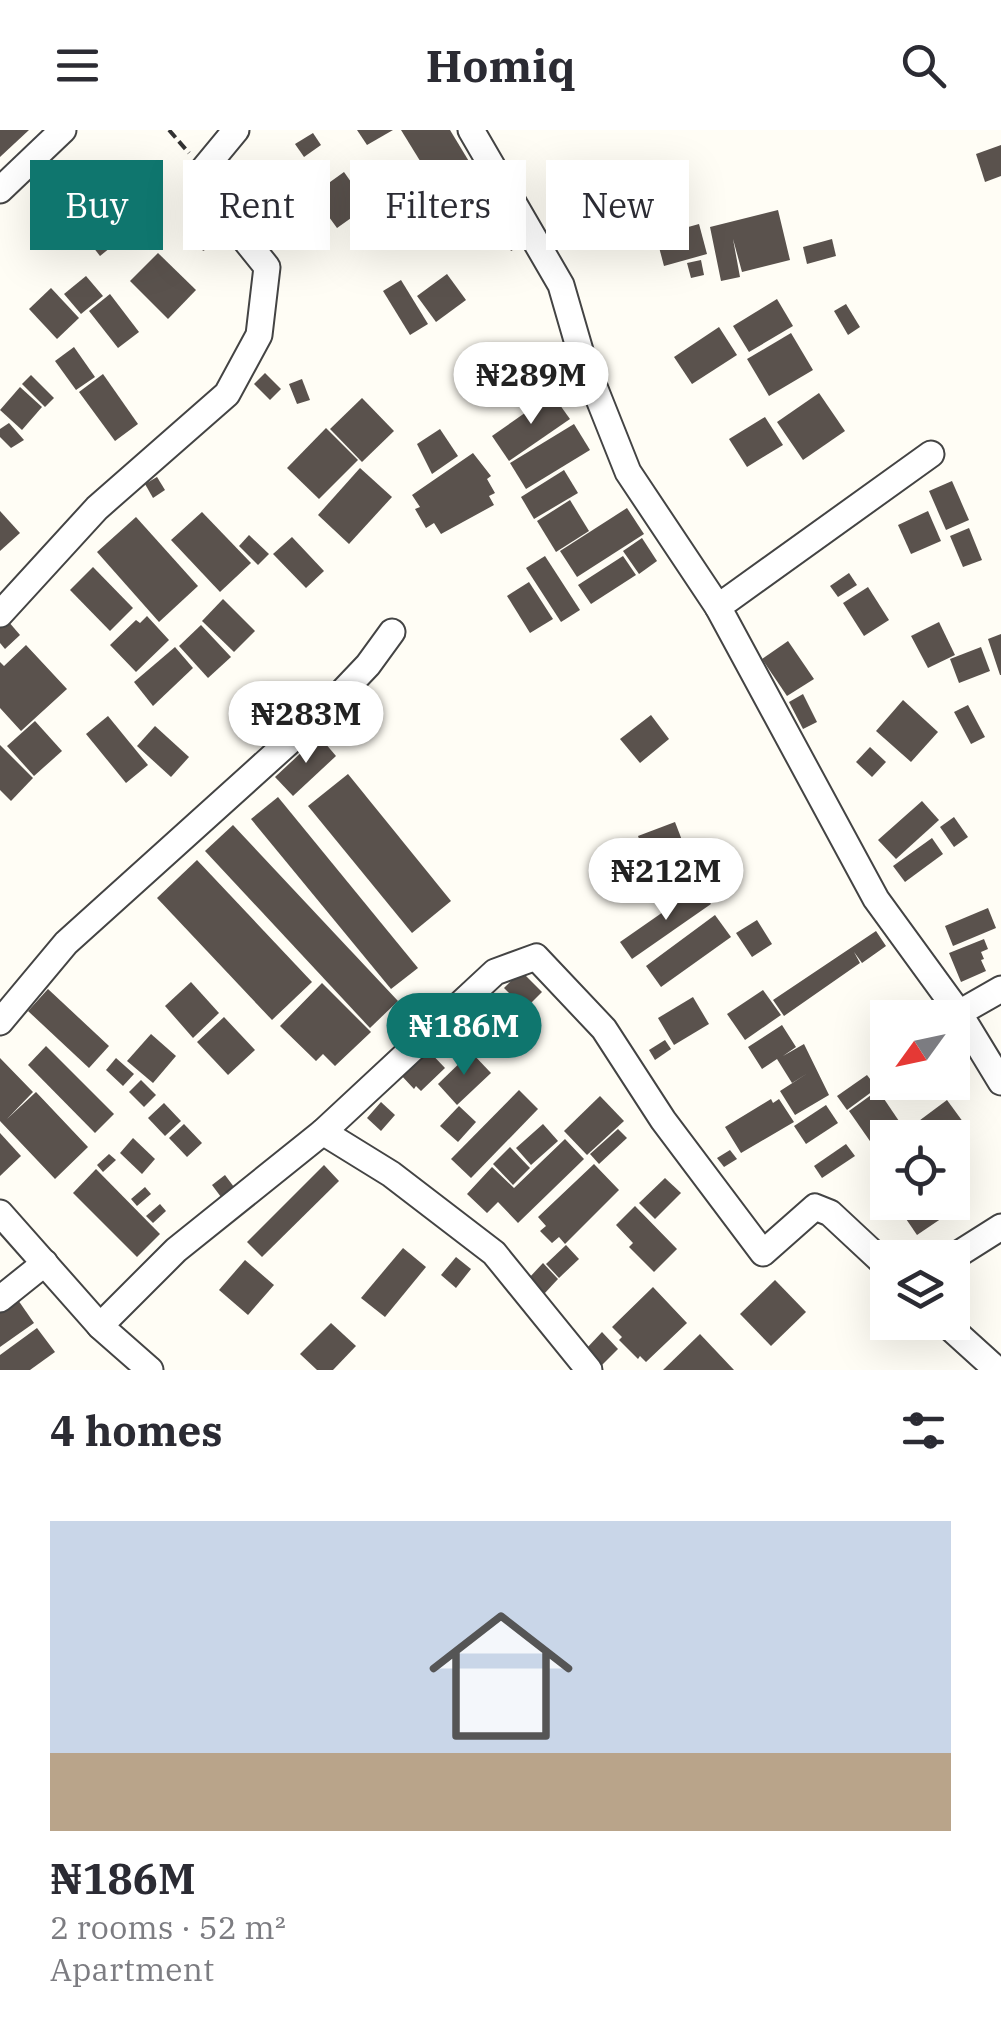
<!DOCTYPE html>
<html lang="en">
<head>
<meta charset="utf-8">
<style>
  :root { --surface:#fff; --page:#f2f2f3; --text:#2b2b33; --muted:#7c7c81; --accent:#0f766e }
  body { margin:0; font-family:"IBM Plex Serif",serif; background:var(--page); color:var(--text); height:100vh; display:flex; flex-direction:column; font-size:38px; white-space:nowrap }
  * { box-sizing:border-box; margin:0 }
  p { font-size:32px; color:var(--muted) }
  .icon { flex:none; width:55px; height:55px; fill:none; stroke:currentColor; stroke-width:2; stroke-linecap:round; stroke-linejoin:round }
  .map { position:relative; height:1240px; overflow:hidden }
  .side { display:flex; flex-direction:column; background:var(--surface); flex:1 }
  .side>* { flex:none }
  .banner { position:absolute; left:30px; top:30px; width:942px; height:90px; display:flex; gap:20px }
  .needle { width:65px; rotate:237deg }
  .fabs { position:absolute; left:870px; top:870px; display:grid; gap:20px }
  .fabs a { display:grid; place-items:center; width:100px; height:100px; border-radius:0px; background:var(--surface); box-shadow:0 10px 40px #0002; font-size:50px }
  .price { position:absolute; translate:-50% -85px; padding:0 22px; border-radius:35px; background:#fff; color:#222; font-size:32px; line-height:65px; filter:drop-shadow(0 2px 5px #0008) }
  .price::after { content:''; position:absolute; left:50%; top:60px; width:30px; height:22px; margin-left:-15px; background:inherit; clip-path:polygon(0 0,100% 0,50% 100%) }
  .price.current { background:var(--accent); color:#fff }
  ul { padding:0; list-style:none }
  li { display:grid; align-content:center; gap:20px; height:530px; padding:0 50px }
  li span { display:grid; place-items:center; height:310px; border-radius:0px; color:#555 }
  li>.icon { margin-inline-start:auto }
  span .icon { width:180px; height:180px; fill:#fffc; stroke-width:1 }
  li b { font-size:42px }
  h2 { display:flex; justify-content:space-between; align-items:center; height:120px; padding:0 50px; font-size:42px }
  .chip { padding:0 35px; border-radius:0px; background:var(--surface); box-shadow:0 10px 40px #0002; font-size:35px; line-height:90px }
  .chip.current { background:var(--accent); color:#fff }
  header { display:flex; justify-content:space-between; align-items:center; height:130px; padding:0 50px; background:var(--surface); font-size:45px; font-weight:700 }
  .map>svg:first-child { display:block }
</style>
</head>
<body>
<header><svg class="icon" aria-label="menu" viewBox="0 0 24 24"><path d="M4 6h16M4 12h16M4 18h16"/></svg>Homiq<svg class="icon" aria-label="search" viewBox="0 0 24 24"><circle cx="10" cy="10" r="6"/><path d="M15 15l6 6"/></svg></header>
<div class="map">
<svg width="1001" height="1240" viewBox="0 0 1001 1240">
  <rect width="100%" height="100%" fill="#fffdf5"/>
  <!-- building -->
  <g fill="#5a524d">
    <polygon points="0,0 29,0 0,27"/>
    <polygon points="357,0 393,0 367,15"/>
    <polygon points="401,0 450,0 473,38 438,60"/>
    <polygon points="313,3 321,15 304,27 295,14"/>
    <polygon points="1001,15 1001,46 985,52 976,24"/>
    <polygon points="344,42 368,76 337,98 321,76 313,81 305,70"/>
    <polygon points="84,52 126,105 100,126 58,72"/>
    <polygon points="394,69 410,92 389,107 373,84"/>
    <polygon points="778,80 790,130 742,142 733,109 740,147 721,151 710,97"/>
    <polygon points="204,94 216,114 203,121 192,101"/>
    <polygon points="699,94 707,124 664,136 656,106"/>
    <polygon points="524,97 531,110 511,121 504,108"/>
    <polygon points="832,109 836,126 807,134 803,117"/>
    <polygon points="158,123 196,160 168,189 130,151"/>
    <polygon points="701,130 704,145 691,148 687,133"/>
    <polygon points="447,144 466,170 436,192 417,166"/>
    <polygon points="86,146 103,166 81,184 64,164"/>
    <polygon points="401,150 428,194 410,205 383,161"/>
    <polygon points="51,158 79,188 57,209 29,179"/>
    <polygon points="110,164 139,202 118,218 89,181"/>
    <polygon points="777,169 793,196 749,222 733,196"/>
    <polygon points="846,174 860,197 848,205 834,181"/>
    <polygon points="719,197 737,225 692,254 674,227"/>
    <polygon points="791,203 813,240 769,266 747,229"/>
    <polygon points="74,217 95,247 76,260 55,231"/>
    <polygon points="546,226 565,252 542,269 523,243"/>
    <polygon points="265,243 281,259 270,270 254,254"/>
    <polygon points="103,244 138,294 115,311 79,262"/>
    <polygon points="31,245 54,268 45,277 22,254"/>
    <polygon points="302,249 310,270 297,274 289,254"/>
    <polygon points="20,257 42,277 22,300 0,280"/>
    <polygon points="819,263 845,301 803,330 777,292"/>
    <polygon points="552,264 570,289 509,331 492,306"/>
    <polygon points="362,268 394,301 362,332 330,299"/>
    <polygon points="765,287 783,315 747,337 729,309"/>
    <polygon points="9,293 24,310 11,318 0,307 0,299"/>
    <polygon points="574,294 590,320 526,359 510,333"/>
    <polygon points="326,298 358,330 319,369 287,338"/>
    <polygon points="440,299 458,326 432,344 417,314"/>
    <polygon points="473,323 491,346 487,349 495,363 489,366 494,375 441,404 434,393 426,398 415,379 420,377 412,365"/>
    <polygon points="360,338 392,367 349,414 318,385"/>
    <polygon points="564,340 578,363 534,389 521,367"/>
    <polygon points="157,347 165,360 153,368 145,354"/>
    <polygon points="952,351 969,390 946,400 929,361"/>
    <polygon points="570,370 589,401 556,422 537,391"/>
    <polygon points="627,378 644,404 577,447 560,421"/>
    <polygon points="0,381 20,403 0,421"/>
    <polygon points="928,381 941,411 911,424 898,395"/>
    <polygon points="202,382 251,433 220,462 171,410"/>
    <polygon points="136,387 198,456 159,492 97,422"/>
    <polygon points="969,398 982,430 963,437 950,406"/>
    <polygon points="249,405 269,424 258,435 239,416"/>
    <polygon points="292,407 324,441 306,458 273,424"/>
    <polygon points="642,408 657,431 639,444 623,421"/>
    <polygon points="545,426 580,480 561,492 526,438"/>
    <polygon points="623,426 636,445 591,474 578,455"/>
    <polygon points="93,437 133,478 110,501 70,460"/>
    <polygon points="849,443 857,455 838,467 830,456"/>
    <polygon points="529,452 553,489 530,503 507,466"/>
    <polygon points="868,457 889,490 864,506 843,473"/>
    <polygon points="223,469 255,501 234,522 202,491"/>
    <polygon points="147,486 169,510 136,542 110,515 136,490 140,493"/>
    <polygon points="8,491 20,505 5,519 0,513 0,498"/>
    <polygon points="939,492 955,525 928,538 911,506"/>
    <polygon points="201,495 231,527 208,548 179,516"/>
    <polygon points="1001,504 1001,545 1000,545 988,509"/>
    <polygon points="788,511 814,549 787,566 762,529"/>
    <polygon points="26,515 67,559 21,601 0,578 0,532 4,536"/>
    <polygon points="175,517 193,538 153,576 134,552"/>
    <polygon points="981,517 990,541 959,553 950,529"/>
    <polygon points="803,564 817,592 803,599 789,572"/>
    <polygon points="903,570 938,602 911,632 876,601"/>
    <polygon points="968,575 985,607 971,614 954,582"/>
    <polygon points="651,585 669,609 640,633 620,609"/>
    <polygon points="108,586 148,635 126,653 86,604"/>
    <polygon points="35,591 62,621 34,646 7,616"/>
    <polygon points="155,596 189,627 171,647 137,616"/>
    <polygon points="319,606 336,626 293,666 275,647"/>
    <polygon points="0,615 33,648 11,671 0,660"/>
    <polygon points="870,617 886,632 872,647 856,632"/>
    <polygon points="348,644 451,771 412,803 308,676"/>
    <polygon points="278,667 418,838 391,859 251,689"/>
    <polygon points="922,671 939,690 896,729 878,710"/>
    <polygon points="954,687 968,707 954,717 940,697"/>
    <polygon points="675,692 685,718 648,732 638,706"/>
    <polygon points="233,695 398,871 370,898 205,721"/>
    <polygon points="932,708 943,724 905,752 893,736"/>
    <polygon points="197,730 312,852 272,890 157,768"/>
    <polygon points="699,757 711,774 632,829 620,812"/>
    <polygon points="988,778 996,798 953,816 945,796"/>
    <polygon points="715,785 731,807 661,857 646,836"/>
    <polygon points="757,790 772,814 752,827 736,803"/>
    <polygon points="876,801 886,816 862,833 854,822 860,833 784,886 773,870"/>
    <polygon points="984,809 988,819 981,822 984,829 981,830 986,841 961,852 949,823"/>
    <polygon points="521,841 542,862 525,879 504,858"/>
    <polygon points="191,852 219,883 193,908 165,876"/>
    <polygon points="322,853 371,902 335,936 323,924 316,931 280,896"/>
    <polygon points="48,859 109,916 89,938 28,881"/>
    <polygon points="763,860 781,885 745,910 727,884"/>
    <polygon points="693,867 709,894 674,915 658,888"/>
    <polygon points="224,887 255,920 228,945 197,912"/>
    <polygon points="451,892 470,911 453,927 435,907"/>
    <polygon points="782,895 796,917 783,926 804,914 829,965 795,985 780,961 808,943 792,953 777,929 762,939 748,917"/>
    <polygon points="151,904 176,926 153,953 127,931"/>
    <polygon points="665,910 671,919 655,930 649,920"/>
    <polygon points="46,916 114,984 95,1003 28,935"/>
    <polygon points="426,918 445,938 421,961 416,956 414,959 400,944"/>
    <polygon points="471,922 491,943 457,975 438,954"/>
    <polygon points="0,928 33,962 7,989 36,962 88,1017 55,1049 0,991"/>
    <polygon points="116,928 134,944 123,956 106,940"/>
    <polygon points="867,945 877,958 847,980 837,966"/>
    <polygon points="141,950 156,965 144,977 129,962"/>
    <polygon points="519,960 538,979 471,1048 451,1029"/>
    <polygon points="878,960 901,994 872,1014 849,981"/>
    <polygon points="600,966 624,991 587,1025 564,1001"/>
    <polygon points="771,969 773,973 779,969 794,992 741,1023 725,997"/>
    <polygon points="947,970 966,996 950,1008 896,1008"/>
    <polygon points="381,972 395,985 381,1001 367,988"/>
    <polygon points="164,973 181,991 165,1006 148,988"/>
    <polygon points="826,975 838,993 806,1014 794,996"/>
    <polygon points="459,976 476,992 458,1012 440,996"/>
    <polygon points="184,994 202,1013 187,1027 169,1008"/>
    <polygon points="543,994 558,1011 531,1035 516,1018"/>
    <polygon points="618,999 627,1008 599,1034 590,1024"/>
    <polygon points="0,1003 21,1026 0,1046"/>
    <polygon points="133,1008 155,1029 142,1044 120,1023"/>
    <polygon points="565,1009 584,1029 518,1093 498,1072 487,1083 467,1064 492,1037 514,1058"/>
    <polygon points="846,1014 855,1026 822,1048 814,1036"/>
    <polygon points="888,1014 888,1048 871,1026"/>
    <polygon points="510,1017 530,1038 513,1055 493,1034"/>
    <polygon points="730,1020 737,1029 724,1037 717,1028"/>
    <polygon points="109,1024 116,1030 103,1042 97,1035"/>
    <polygon points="594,1034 619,1060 565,1114 559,1107 552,1113 540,1101 546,1096 538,1087"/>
    <polygon points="324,1035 339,1051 262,1127 247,1112"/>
    <polygon points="96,1039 160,1104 137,1127 73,1063"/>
    <polygon points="225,1045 234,1057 221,1067 212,1055"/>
    <polygon points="665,1048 681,1063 655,1089 639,1073"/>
    <polygon points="145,1057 151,1064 137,1076 131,1069"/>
    <polygon points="917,1072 940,1072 948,1084 917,1105 902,1083"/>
    <polygon points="160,1074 166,1081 153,1093 146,1086"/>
    <polygon points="635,1076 677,1119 654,1142 629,1117 633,1113 616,1095"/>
    <polygon points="566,1115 579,1129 559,1148 546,1134"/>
    <polygon points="403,1118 426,1137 385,1187 361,1168"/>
    <polygon points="456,1127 471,1139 456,1158 441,1145"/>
    <polygon points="245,1130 274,1155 248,1185 219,1160"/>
    <polygon points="543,1133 558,1149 544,1164 528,1149"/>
    <polygon points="775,1150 806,1182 771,1216 740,1184"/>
    <polygon points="653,1157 687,1193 646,1232 640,1226 638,1229 619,1210 622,1207 612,1197"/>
    <polygon points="18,1170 34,1193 0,1217 0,1182"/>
    <polygon points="331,1193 356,1216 333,1240 317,1240 300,1224"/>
    <polygon points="37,1198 55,1222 30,1240 0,1240 0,1225"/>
    <polygon points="602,1202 618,1219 602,1235 586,1219"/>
    <polygon points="700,1204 734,1240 663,1240"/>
  </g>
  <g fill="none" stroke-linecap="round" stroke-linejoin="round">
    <defs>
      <g id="street">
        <polyline points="471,0 561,155 581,224 628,342 718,477"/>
        <polyline points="0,60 63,0"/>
        <polyline points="931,324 718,477 876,769 959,883 1001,952"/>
        <polyline points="0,484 97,378 227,264 259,205 267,137 230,91 203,40 236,0"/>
        <polyline points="959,883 1001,859"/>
        <polyline points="0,892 66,813 331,574 368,535 392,502"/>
        <polyline points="323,1002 495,842 536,827 604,899 663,990 763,1123 815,1077 830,1083 888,1137"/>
        <polyline points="0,1083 100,1196 150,1240"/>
        <polyline points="952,1128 1001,1097"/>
        <polyline points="0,1169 45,1133"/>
        <polyline points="944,1192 997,1240"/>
        <polyline points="100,1196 176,1120 323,1002 391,1044 494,1123 589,1240"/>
      </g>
    </defs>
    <!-- street casing -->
    <use href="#street" stroke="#444" stroke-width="29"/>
    <!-- path -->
    <polyline stroke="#333" stroke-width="4" stroke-dasharray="10 5" stroke-linecap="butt" points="169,0 189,23"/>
    <!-- street -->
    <use href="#street" stroke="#fff" stroke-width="25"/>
  </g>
</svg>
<div class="fabs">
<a><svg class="needle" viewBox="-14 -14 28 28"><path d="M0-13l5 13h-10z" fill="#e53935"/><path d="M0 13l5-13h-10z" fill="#7c7c81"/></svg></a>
<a><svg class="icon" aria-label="locate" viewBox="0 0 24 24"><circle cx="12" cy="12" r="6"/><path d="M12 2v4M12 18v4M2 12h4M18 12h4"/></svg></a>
<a><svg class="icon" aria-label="layers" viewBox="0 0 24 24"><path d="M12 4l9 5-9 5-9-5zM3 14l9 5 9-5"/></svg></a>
</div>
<b class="price" style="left:531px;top:297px">₦289M</b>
<b class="price" style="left:306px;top:636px">₦283M</b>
<b class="price" style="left:666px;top:793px">₦212M</b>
<b class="price current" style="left:464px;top:948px">₦186M</b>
<div class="banner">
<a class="chip current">Buy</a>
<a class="chip">Rent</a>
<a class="chip">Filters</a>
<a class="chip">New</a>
</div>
</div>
<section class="side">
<h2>4 homes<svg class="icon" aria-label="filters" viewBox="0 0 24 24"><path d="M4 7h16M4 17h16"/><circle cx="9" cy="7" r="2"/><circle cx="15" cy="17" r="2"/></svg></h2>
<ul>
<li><span style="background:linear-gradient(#c9d6e8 75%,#b9a48a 0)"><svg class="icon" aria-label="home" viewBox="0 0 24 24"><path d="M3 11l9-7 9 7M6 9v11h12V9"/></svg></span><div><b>₦186M</b><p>2 rooms · 52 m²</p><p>Apartment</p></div></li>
</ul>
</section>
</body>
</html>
